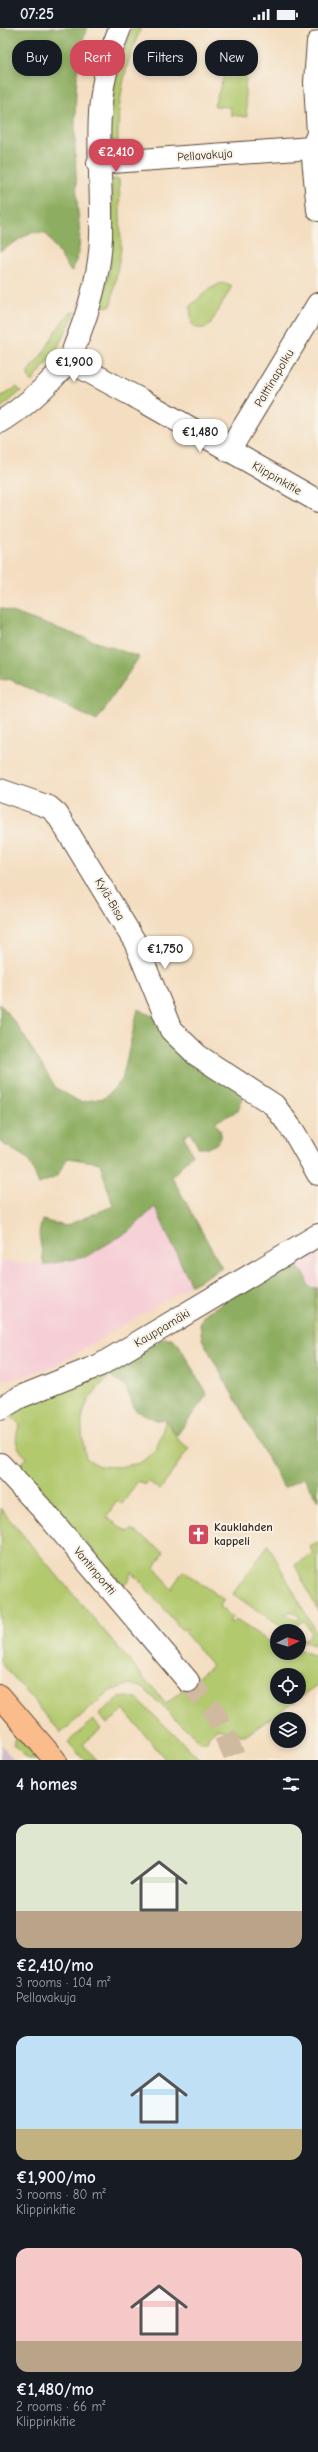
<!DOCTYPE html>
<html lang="en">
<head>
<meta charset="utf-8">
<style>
  :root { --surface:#171b24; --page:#242831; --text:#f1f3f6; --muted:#9ea1a6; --accent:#d1495b }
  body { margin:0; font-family:"Comic Neue",sans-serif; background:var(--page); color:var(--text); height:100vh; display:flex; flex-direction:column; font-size:15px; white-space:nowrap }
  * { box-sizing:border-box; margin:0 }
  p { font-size:13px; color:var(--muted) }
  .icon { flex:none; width:22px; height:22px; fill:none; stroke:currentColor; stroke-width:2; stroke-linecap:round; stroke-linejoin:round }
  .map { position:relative; height:1732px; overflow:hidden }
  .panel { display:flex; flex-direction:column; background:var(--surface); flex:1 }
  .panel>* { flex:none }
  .top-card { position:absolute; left:12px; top:12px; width:294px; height:36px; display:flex; gap:8px }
  .needle { width:26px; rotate:85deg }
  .controls { position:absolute; left:270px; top:1596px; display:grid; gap:8px }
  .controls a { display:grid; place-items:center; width:36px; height:36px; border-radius:50%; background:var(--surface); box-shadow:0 2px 6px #0003; font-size:20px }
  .price { position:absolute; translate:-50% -34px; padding:0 9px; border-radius:14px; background:#fff; color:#222; font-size:13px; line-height:26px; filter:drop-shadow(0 1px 2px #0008) }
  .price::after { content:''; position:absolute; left:50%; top:24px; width:12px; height:9px; margin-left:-6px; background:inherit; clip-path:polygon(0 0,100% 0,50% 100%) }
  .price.active { background:var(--accent); color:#fff }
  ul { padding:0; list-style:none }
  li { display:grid; align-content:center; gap:8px; height:212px; padding:0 16px }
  li span { display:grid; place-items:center; height:124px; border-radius:12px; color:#555 }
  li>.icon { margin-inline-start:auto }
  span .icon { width:72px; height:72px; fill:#fffc; stroke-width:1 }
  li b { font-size:17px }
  h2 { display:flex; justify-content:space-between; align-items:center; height:48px; padding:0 16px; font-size:17px }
  .pill { padding:0 14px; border-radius:16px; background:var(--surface); box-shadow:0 2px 6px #0003; font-size:14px; line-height:36px }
  .pill.active { background:var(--accent); color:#fff }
  .status { display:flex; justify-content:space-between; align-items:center; height:28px; padding:0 20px; background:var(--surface); direction:ltr }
  .status svg { height:11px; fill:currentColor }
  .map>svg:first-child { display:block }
</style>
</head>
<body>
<div class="status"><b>07:25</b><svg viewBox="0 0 49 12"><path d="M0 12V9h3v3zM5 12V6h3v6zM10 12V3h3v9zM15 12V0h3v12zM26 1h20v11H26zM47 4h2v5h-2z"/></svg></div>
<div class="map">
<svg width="318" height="1732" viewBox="0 0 318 1732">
  <rect width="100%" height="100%" fill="#f7f3e8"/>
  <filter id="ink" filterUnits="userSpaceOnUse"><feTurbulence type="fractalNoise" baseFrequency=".025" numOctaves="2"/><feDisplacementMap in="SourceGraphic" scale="8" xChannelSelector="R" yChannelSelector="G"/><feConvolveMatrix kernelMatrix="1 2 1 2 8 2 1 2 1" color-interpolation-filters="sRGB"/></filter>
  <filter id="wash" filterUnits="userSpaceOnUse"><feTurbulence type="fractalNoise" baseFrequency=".012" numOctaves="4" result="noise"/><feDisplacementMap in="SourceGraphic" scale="16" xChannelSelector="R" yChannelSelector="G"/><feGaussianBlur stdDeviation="0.9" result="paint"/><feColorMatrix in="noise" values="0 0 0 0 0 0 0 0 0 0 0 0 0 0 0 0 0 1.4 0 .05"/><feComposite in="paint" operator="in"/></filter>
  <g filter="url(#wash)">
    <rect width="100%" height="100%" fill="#f4dec1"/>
    <!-- built -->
    <g fill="#f6cfd6">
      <polygon points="155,1178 191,1257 56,1337 18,1350 0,1352 0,1233 44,1237 85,1229 128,1204"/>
      <polygon points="318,1218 318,1342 314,1304 316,1260 309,1260 304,1245 299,1242 295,1233"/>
    </g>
    <!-- industrial -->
    <polygon fill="#d1bdc9" points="0,1716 14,1732 0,1732"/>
    <!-- green -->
    <g fill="#b2c96e" stroke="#767a46" fill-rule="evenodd">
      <path d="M132,0h9c-16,35 -24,75 -23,114h-7l-2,-5 5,-49z"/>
      <polygon points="232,24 247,27 245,65 247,89 231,87 230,79 214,78"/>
      <polygon points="112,151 119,151 121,221 111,278 101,279 110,239 112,215"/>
      <polygon points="221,255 232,258 210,297 206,300 196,300 192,296 190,278 208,262"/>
      <path d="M76,284l-21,40 -23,30 -4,-7c0,-6 6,-10 10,-15 12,-15 18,-34 32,-47z"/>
      <polygon points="17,359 21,363 0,381 0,369"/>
      <polygon points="316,1260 318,1260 318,1342 314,1304"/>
      <path d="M105,1344l5,4c-31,29 -32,41 -24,82l12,8 21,1 21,-4 16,-13 10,-30 13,21 10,7 -29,42 -12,-9 -3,4 -7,-4 -16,23 -5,-3 -11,16 22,15 3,-3 33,23 -9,15 16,22 12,-18 41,29 -5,7 14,10 -3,2v3l3,1 3,-3 34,22 2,-1 5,5v7h22v-4l19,9v27l-73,51 -28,-7 -8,6 -2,7h-7l-57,-54 -12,-4 -21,7 -49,42 -61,-72v-153l166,196 46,-39 -27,-32 3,-4 -2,-1 -3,3 -51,-59 -3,8 -6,5 -104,-119 8,-8c-11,-10 -14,-19 -7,-33l-8,-8 11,-10zM277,1647h22v22h-22z"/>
      <polygon points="318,1514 318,1583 295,1537 313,1526 310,1519"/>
      <path d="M268,1517l49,89 1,7 -5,4 -14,-6v-3l6,3 4,-2 2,-5 -7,-11 -7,3 -2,7h-8l-54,-37zM288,1584h5l7,5 -3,4 -11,-7z"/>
      <polygon points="130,1669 137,1671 201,1732 166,1732 124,1682 107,1696 99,1686 119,1670"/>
      <polygon points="93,1692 101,1701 83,1716 96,1732 84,1732 68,1714"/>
      <polygon points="16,1707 37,1732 27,1732 13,1716"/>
    </g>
    <!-- forest -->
    <g fill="#8dad61" stroke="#646c40">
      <path d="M0,0h87c-16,37 -12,127 -10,170 1,25 8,51 -6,74l-25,-39 -14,-1 -32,19z"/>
      <polygon points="0,580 139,629 97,693 9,651 0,653"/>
      <path d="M0,976l17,21 39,63 24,14 24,-4 18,-18 16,-71 20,10 86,74 -6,18 -23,11c2,3 6,8 6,12 2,10 -14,15 -22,14l-9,-15 -6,3 8,18 -20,23 50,91 -31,17 -36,-78 -27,25 -43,25 -41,8 -5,-31 3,-14 23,6 48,-20 -13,-43 -32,-5 -12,19 -17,7 -11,-25 -28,-17z"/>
      <polygon points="295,1233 299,1242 304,1245 309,1259 316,1260 314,1304 318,1342 318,1473 304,1449 284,1460 202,1311 200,1296 204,1286"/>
      <polygon points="165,1310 171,1310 178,1315 207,1367 177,1407 165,1392 156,1392 135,1382 126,1359 105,1344"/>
    </g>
  </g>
  <g filter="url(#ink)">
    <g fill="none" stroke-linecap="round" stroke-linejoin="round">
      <!-- minor-tunnel -->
      <polyline stroke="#cfbaa0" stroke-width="22" stroke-dasharray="22 11" stroke-linecap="butt" points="188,1653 215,1685 236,1732"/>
      <defs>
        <g id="minor">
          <polyline points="318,14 315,54 318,106 312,120 318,182"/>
          <polyline points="98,135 312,120"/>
          <polyline points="69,333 143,373 318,473"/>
          <path d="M0,394c25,-15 49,-38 68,-60 4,-6 6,-15 9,-22 13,-33 23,-68 24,-103 2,-77 -13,-134 19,-209"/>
          <polyline points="229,423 318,276"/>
          <polyline points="0,762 49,779 57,786 135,914 171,1002 197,1027 274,1077 294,1104 318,1146"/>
          <polyline points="0,1381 20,1369 100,1337 318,1207"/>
          <polyline points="0,1436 44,1483 188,1653"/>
        </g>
        <polyline id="major" points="0,1668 55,1732"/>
      </defs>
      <!-- minor casing -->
      <use href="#minor" stroke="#574536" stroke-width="24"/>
      <!-- major casing -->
      <use href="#major" stroke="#574536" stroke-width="24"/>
      <!-- minor -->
      <use href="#minor" stroke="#fff" stroke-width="22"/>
      <!-- major -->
      <use href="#major" stroke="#f9bc8a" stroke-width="22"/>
    </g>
  </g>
  <!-- icons -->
  <defs>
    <symbol id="church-square" viewBox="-11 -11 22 22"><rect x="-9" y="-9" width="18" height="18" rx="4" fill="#d1495b" stroke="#f7f3e8"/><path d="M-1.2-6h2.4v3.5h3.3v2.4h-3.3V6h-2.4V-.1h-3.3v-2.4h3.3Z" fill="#fff"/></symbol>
  </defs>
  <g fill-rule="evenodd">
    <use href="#church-square" x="186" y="1494" width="25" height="25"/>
  </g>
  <g text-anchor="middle" stroke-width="4" stroke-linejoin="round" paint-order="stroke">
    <!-- street labels -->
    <g font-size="12" fill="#3b2a1e" stroke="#f7f3e8">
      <text transform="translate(205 127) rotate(-4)" y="4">Pellavakuja</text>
      <text transform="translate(274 350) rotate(-59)" y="4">Palttinapolku</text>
      <text transform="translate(277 450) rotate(30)" y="4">Klippinkitie</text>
      <text transform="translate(110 871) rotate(60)" y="4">Kylä-Bisa</text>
      <text transform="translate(162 1300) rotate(-31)" y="4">Kauppamäki</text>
      <text transform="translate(95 1543) rotate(50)" y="4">Vantinportti</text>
    </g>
    <!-- poi labels -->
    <g font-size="12" font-weight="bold" fill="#3b2a1e" stroke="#f7f3e8" text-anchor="start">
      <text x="214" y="1503">Kauklahden<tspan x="214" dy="14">kappeli</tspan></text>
    </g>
  </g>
</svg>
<div class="controls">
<a><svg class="needle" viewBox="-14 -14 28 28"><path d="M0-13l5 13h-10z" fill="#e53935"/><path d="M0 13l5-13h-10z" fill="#9ea1a6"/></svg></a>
<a><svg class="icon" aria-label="locate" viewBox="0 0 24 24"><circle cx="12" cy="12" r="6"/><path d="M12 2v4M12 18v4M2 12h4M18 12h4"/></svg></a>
<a><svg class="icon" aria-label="layers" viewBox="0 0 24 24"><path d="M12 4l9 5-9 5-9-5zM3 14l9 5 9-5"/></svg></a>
</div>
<b class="price active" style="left:116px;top:145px">€2,410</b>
<b class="price" style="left:74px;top:355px">€1,900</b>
<b class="price" style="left:200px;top:425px">€1,480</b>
<b class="price" style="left:165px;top:942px">€1,750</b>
<div class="top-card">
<a class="pill">Buy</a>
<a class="pill active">Rent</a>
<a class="pill">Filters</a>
<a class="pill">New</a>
</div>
</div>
<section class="panel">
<h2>4 homes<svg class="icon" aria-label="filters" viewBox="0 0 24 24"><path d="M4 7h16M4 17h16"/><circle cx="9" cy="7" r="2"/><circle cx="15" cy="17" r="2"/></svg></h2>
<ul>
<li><span style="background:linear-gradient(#dfe7d0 70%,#b9a48a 0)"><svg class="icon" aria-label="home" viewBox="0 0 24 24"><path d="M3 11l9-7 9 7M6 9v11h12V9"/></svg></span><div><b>€2,410/mo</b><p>3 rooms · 104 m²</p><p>Pellavakuja</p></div></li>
<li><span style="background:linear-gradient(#bfe0f5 75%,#c2b280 0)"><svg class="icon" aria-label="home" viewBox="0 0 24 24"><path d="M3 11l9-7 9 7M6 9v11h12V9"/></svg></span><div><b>€1,900/mo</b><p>3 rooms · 80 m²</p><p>Klippinkitie</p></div></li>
<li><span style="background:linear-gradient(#f6c9c9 75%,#b9a48a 0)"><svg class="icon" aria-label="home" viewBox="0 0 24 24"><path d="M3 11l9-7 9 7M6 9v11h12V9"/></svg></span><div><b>€1,480/mo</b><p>2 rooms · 66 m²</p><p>Klippinkitie</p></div></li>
</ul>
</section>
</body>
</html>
